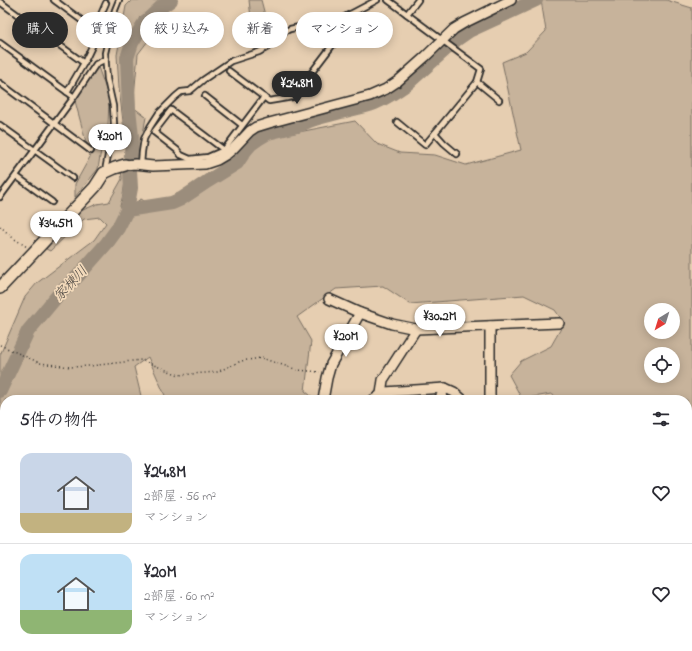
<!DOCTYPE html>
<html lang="ja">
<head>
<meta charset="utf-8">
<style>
  :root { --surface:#fff; --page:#f2f2f3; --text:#2b2b33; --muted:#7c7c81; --line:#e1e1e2; --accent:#2b2b2b }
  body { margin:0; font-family:"Indie Flower","Klee One",sans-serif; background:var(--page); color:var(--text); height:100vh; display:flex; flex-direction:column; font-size:15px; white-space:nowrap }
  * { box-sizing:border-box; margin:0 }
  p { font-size:13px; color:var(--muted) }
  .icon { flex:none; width:22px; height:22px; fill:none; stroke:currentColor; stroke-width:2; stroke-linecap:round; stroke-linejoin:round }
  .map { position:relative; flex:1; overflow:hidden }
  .details { position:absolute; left:0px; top:395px; width:692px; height:256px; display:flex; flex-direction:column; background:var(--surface); border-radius:16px 16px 0 0; box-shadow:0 2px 10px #0003 }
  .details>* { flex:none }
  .hud { position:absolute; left:12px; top:12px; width:400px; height:36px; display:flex; gap:8px }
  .needle { width:26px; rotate:218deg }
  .controls { position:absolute; left:644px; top:303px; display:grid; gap:8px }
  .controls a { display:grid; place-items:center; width:36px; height:36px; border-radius:50%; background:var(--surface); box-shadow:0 2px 10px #0003; font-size:20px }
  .price { position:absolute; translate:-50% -34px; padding:0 9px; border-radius:14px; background:#fff; color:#222; font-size:13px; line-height:26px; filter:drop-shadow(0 1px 2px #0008) }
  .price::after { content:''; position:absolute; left:50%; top:24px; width:12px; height:9px; margin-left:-6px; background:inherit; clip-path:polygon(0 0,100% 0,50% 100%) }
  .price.current { background:var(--accent); color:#fff }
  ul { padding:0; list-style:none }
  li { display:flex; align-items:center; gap:12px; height:100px; padding:0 20px }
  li+li { border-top:1px solid var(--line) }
  li span { display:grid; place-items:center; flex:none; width:112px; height:80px; border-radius:12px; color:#555 }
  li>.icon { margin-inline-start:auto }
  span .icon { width:48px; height:48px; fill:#fffc; stroke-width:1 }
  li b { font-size:17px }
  h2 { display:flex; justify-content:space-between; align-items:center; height:48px; padding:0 20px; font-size:17px }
  .chip { padding:0 14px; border-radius:18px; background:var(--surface); box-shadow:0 2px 10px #0003; font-size:14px; line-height:36px }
  .chip.current { background:var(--accent); color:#fff }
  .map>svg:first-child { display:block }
</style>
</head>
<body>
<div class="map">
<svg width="692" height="651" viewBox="0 0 692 651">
  <rect width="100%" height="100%" fill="#e6ceb1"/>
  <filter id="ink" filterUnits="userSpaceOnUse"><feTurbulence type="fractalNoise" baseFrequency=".025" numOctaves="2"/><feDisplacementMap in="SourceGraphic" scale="8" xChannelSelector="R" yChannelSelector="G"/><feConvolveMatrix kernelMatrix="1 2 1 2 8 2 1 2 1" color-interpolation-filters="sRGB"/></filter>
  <g filter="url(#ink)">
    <!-- green -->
    <g fill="#c7b39b" stroke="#796f63" fill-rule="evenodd">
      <polygon points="132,0 164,0 139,18 151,37 138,54 133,107 146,117 139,156 127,155 119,88 117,55 126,6"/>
      <polygon points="249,0 261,0 271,38 254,45"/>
      <path d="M541,0h125l26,8v425l-1,-13 -4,-1v-19h-125l-11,-6 -29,5 -13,-24 12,-14 30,-15 13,-23 -9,-13 -31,-15 -114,9 -27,-18 -47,3 -39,28 14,24 -6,50 11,9h-149l-19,-43 -14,10 8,33h-137v6l-5,6v-57l25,-58 12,-14 57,-43 12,-17 -6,-6 -16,2 -34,32 -4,-2 30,-36 21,-9 12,-2 13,-23 -1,-10 5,5 -3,21 -3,11 5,3 16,-10 19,11 22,-10 34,-24 47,-37 92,-18 22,23 23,9 35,2 31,10 55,-15 -19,-88 24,-10 20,-21zM651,310h22v22h-22zM651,354h22v22h-22z"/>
      <polygon points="98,67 109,98 108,126 93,131 92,134 102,144 98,169 75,197 75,184 90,157 75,101"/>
      <polygon points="692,434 692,651 407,651 410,646 687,646 687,437"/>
      <polygon points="5,642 5,646 39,646 41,651 11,651 3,645"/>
      <polygon points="79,646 387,646 380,651 81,651"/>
    </g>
    <!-- water -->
    <polygon fill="#9b8d7c" stroke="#6e665c" points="380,646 412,646 413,651 379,651"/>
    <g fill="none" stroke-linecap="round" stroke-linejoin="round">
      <!-- river -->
      <g stroke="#9b8d7c" stroke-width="14">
        <path d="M127,210l45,-7 9,-4 27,-18 29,-18 8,-12 6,-7 7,-5 10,-6 33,-8c9,-6 22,-8 32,-11 14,-4 29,-6 42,-11 11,-5 22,-12 32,-19l49,-44 13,-9 67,-31"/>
        <polyline points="0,391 28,331 58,295 78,276 107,243 118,228 127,210 131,188 130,170 132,137 129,108 127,58 132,43 144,23 160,8 171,0"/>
      </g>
      <defs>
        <g id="service">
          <polyline points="54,0 96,31"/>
          <polyline points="388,0 481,69 477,82 425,145 397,122"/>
          <polyline points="0,2 84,63"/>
          <polyline points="407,14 418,0"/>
          <polyline points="0,43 74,97"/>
          <polyline points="229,71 269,101 293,97 347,26 350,14"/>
          <polyline points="477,82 499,100"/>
          <polyline points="0,83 91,151"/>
          <polyline points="67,92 84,63 94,42 99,19 106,3"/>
          <polyline points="205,96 242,125"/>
          <polyline points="0,125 73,178"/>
          <polyline points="435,133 444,143 457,154"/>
          <polyline points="224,150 208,157 190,159 181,155 177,150 154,132 171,110 224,150 264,97"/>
          <polyline points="141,164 142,152 144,139 150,127 159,113 175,97 181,92 190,91 203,80 231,61 259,52 268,47 281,33 290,29 313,24 339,20 377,0"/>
          <polyline points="105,171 114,124 113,106 107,79 105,53 115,10 119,0"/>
          <polyline points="16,176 52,202"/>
          <polyline points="0,197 74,97 96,64 106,59"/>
        </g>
        <g id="minor">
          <polyline points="125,165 135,164 153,166 205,164 217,160 227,154 233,149 250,131 256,127 269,123 370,96 386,89 398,81 425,57 454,29 464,23 511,0"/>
          <polyline points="329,299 360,313 392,324 416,329 559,323"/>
          <polyline points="490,326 490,397 492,400"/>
          <polyline points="381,394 383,380 416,329"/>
          <polyline points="323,400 327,378 331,364 360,313"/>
          <polyline points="373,400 385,392 445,388 454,392 463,400"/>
          <polyline points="439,400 445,388"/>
          <polyline points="687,441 692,441"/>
        </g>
        <g id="tertiary">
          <polyline points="0,288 95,187 104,173 115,168 125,165"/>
          <polyline points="0,627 5,627"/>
          <polyline points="59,646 63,651"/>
          <polyline points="307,651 308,646"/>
        </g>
      </defs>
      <!-- service casing -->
      <use href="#service" stroke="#2b2b2b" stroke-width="8"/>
      <!-- minor casing -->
      <use href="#minor" stroke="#2b2b2b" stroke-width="12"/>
      <!-- tertiary casing -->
      <use href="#tertiary" stroke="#2b2b2b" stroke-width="14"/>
      <!-- path -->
      <g stroke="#2b2b2b" stroke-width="1.5" stroke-dasharray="1 3" stroke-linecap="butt">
        <polyline points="0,226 13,238 27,247"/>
        <polyline points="0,345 40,363 70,367 90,366 141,360 179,375 217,372 241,361 261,358 298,370 320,372"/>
      </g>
      <!-- service -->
      <use href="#service" stroke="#f2d9ba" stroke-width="4.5"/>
      <!-- minor -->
      <use href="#minor" stroke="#f2d9ba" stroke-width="9"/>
      <!-- tertiary -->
      <use href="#tertiary" stroke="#f2d9ba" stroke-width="11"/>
    </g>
  </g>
  <g text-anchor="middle" stroke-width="3.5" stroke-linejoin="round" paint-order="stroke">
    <!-- water labels -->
    <g font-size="14" font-style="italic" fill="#4d4843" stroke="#f2d9ba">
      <text transform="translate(70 283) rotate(-47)" y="5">家棟川</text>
    </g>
  </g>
</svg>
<div class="controls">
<a><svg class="needle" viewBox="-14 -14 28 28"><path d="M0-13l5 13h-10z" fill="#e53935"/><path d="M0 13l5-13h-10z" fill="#7c7c81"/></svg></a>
<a><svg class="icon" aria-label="locate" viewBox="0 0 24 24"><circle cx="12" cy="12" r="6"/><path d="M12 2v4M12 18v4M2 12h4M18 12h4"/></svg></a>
</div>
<b class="price current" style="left:297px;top:105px">¥24.8M</b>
<b class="price" style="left:110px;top:158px">¥20M</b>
<b class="price" style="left:56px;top:245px">¥34.5M</b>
<b class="price" style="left:440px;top:338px">¥30.2M</b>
<b class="price" style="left:346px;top:358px">¥20M</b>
<div class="hud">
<a class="chip current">購入</a>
<a class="chip">賃貸</a>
<a class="chip">絞り込み</a>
<a class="chip">新着</a>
<a class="chip">マンション</a>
</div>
<section class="details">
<h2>5件の物件<svg class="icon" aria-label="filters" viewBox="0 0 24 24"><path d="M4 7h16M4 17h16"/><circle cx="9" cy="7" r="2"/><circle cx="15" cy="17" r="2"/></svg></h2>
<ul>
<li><span style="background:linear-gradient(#c9d6e8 75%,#c2b280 0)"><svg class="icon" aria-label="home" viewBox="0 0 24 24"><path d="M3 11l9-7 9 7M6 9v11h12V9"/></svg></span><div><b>¥24.8M</b><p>2部屋 · 56 m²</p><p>マンション</p></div><svg class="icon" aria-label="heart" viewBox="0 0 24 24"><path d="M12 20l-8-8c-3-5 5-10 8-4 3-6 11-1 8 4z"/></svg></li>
<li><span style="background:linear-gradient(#bfe0f5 70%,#8fb573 0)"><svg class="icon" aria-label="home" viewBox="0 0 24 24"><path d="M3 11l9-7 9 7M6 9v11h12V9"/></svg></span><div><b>¥20M</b><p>2部屋 · 60 m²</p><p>マンション</p></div><svg class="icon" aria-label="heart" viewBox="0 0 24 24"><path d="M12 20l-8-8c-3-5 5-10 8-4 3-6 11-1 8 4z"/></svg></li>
</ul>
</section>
</div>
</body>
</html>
